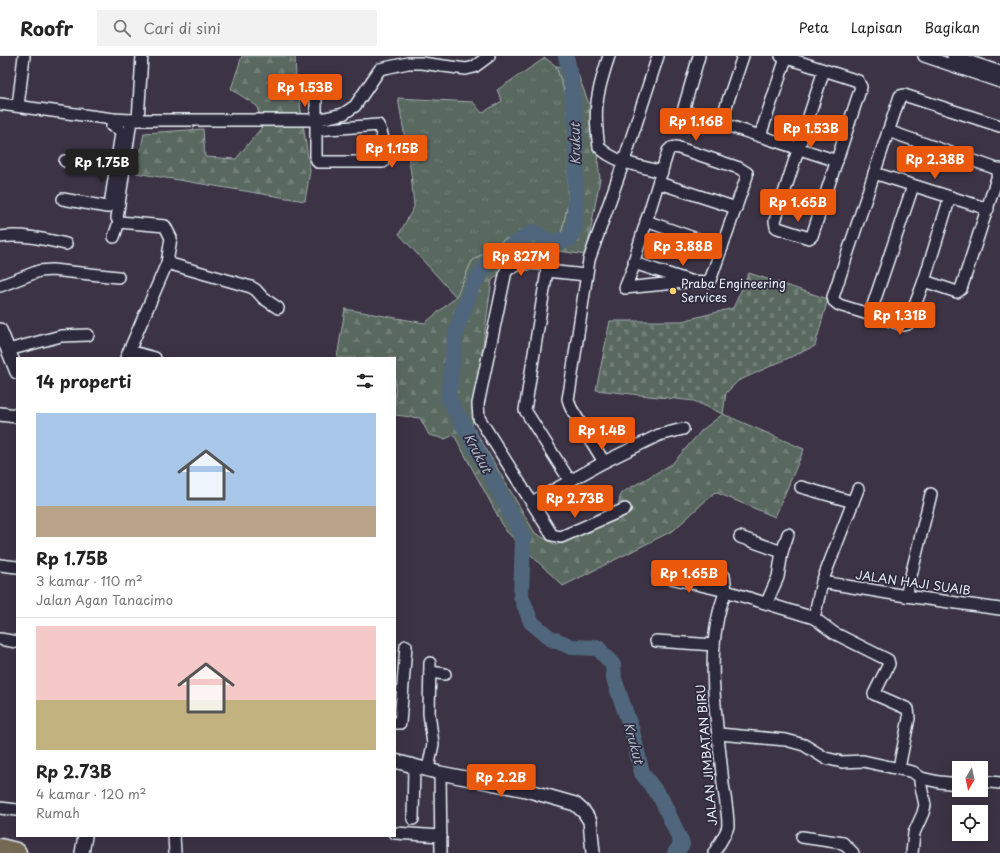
<!DOCTYPE html>
<html lang="id">
<head>
<meta charset="utf-8">
<style>
  :root { --surface:#fff; --page:#f2f2f2; --text:#222; --muted:#767676; --line:#e0e0e0; --accent:#ea580c }
  body { margin:0; font-family:"Playpen Sans",sans-serif; background:var(--page); color:var(--text); height:100vh; display:flex; flex-direction:column; font-size:15px; white-space:nowrap }
  * { box-sizing:border-box; margin:0 }
  p { font-size:13px; color:var(--muted) }
  .icon { flex:none; width:22px; height:22px; fill:none; stroke:currentColor; stroke-width:2; stroke-linecap:round; stroke-linejoin:round }
  .map { position:relative; flex:1; overflow:hidden }
  .drawer { position:absolute; left:16px; top:301px; width:380px; height:480px; display:flex; flex-direction:column; background:var(--surface); border-radius:0px; box-shadow:0 4px 16px #0002 }
  .drawer>* { flex:none }
  .needle { width:26px; rotate:189deg }
  .buttons { position:absolute; left:952px; top:705px; display:grid; gap:8px }
  .buttons a { display:grid; place-items:center; width:36px; height:36px; border-radius:0px; background:var(--surface); box-shadow:0 4px 16px #0002; font-size:20px }
  .price { position:absolute; translate:-50% -34px; padding:0 9px; border-radius:4px; background:var(--accent); color:#fff; font-size:13px; line-height:26px; filter:drop-shadow(0 1px 2px #0008) }
  .price::after { content:''; position:absolute; left:50%; top:24px; width:12px; height:9px; margin-left:-6px; background:inherit; clip-path:polygon(0 0,100% 0,50% 100%) }
  .price.on { background:#222; color:#fff }
  ul { padding:0; list-style:none }
  li { display:grid; align-content:center; gap:8px; height:212px; padding:0 20px }
  li+li { border-top:1px solid var(--line) }
  li span { display:grid; place-items:center; height:124px; border-radius:0px; color:#555 }
  li>.icon { margin-inline-start:auto }
  span .icon { width:72px; height:72px; fill:#fffc; stroke-width:1 }
  li b { font-size:17px }
  h2 { display:flex; justify-content:space-between; align-items:center; height:48px; padding:0 20px; font-size:17px }
  header { display:flex; align-items:center; gap:24px; box-sizing:border-box; height:56px; padding:0 20px; background:var(--surface); border-bottom:1px solid var(--line) }
  header strong { font-size:19px }
  nav { display:flex; gap:22px; margin-inline-start:auto; font-size:14px }
  .search { width:280px; height:36px; background:var(--page); display:flex; align-items:center; gap:10px; box-sizing:border-box; padding:0 14px; border-radius:0px; color:var(--muted); font-size:15px }
  .map>svg:first-child { display:block }
</style>
</head>
<body>
<header>
<strong>Roofr</strong>
<div class="search"><svg class="icon" aria-label="search" viewBox="0 0 24 24"><circle cx="10" cy="10" r="6"/><path d="M15 15l6 6"/></svg>Cari di sini</div>
<nav><a>Peta</a><a>Lapisan</a><a>Bagikan</a></nav>
</header>
<div class="map">
<svg width="1000" height="797" viewBox="0 0 1000 797">
  <defs>
    <pattern id="grass-tufts" width="24" height="20" patternUnits="userSpaceOnUse"><rect width="24" height="20" fill="#5a6960"/><path d="M3 7l-1-3M5 7V3M7 7l1-3M15 17l-1-3M17 17v-4M19 17l1-3" fill="none" stroke="#727f78"/></pattern>
    <pattern id="forest-firs" width="22" height="20" patternUnits="userSpaceOnUse"><rect width="22" height="20" fill="#5a6960"/><path d="M5 1l3.5 6h-7zM16 11l3.5 6h-7z" fill="#727f78"/></pattern>
    <pattern id="cemetery-stones" width="16" height="16" patternUnits="userSpaceOnUse"><rect width="16" height="16" fill="#5a6960"/><path d="M2 7V4a2 2 0 0 1 4 0v3zM10 15v-3a2 2 0 0 1 4 0v3z" fill="#727f78"/></pattern>
  </defs>
  <rect width="100%" height="100%" fill="#3c3345"/>
  <filter id="ink" filterUnits="userSpaceOnUse"><feTurbulence type="fractalNoise" baseFrequency=".025" numOctaves="2"/><feDisplacementMap in="SourceGraphic" scale="8" xChannelSelector="R" yChannelSelector="G"/><feConvolveMatrix kernelMatrix="1 2 1 2 8 2 1 2 1" color-interpolation-filters="sRGB"/></filter>
  <g filter="url(#ink)">
    <!-- grass -->
    <polygon fill="url(#grass-tufts)" stroke="#a1adac" points="545,2 556,10 569,49 568,148 560,183 505,183 472,205 456,241 399,178 414,151 411,117 398,42 473,46 482,57 502,45 497,34"/>
    <!-- forest -->
    <g fill="url(#forest-firs)" stroke="#a1adac">
      <polygon points="242,0 295,0 296,21 310,115 305,145 136,117 144,77 203,73 205,101 236,103 262,71 257,50 231,33"/>
      <polygon points="556,10 576,13 592,56 600,123 586,199 559,195 554,211 510,210 492,224 472,369 535,477 556,489 616,459 621,437 672,408 702,374 723,358 804,393 775,461 715,436 674,474 563,530 506,475 454,379 445,383 429,379 420,362 395,359 395,302 337,302 345,253 425,267 456,241 472,205 505,183 560,183 568,148 569,49"/>
    </g>
    <!-- cemetery -->
    <polygon fill="url(#cemetery-stones)" stroke="#a1adac" points="749,217 828,243 815,290 738,325 726,337 723,358 694,345 596,334 610,265 682,265 733,252"/>
    <g fill="none" stroke-linecap="round" stroke-linejoin="round">
      <!-- river -->
      <polyline stroke="#50667b" stroke-width="16" points="566,0 571,23 576,70 575,167 570,183 552,186 533,176 491,203 472,230 456,275 448,341 498,433 523,481 521,540 531,566 550,582 572,591 598,592 613,609 614,623 632,675 642,717 662,744 682,788 675,797"/>
      <defs>
        <g id="minor">
          <path d="M609,0c-12,36 -16,53 -10,91 15,16 43,19 63,25"/>
          <polyline points="699,0 683,55 837,105"/>
          <polyline points="781,0 858,25 861,31 812,180 809,182 778,172 776,171 775,165 824,14"/>
          <polyline points="924,0 1000,26"/>
          <polyline points="953,0 1000,16"/>
          <path d="M316,41v61l2,4h65c2,-12 1,-27 -5,-37l-62,5"/>
          <polyline points="0,48 113,63 131,64 316,64 343,58 355,50 380,13 408,7 421,7 466,13 474,11 489,0"/>
          <polyline points="18,50 24,0"/>
          <polyline points="138,64 142,0"/>
          <polyline points="720,68 743,0"/>
          <polyline points="888,75 1000,114"/>
          <polyline points="760,80 786,2"/>
          <polygon points="676,91 739,112 747,117 747,120 711,222 707,226 690,225 637,208 634,205 668,95 671,92"/>
          <polyline points="65,105 116,113"/>
          <polyline points="874,117 988,153"/>
          <polyline points="659,127 736,152"/>
          <polyline points="950,141 924,225 908,268 904,269 839,249 834,245 833,241 900,40 904,39 1000,70"/>
          <polyline points="63,143 107,151 110,149 121,77 119,73 112,70 113,63"/>
          <polyline points="646,165 722,192"/>
          <polyline points="119,166 165,170 171,182 167,207 126,302"/>
          <polyline points="119,166 117,162 131,64"/>
          <path d="M0,181c23,-3 44,2 66,7"/>
          <polyline points="114,181 119,166"/>
          <polyline points="167,207 251,231 256,234 263,242 278,252"/>
          <polyline points="635,207 625,232 685,226"/>
          <polyline points="547,215 586,219"/>
          <polyline points="924,225 957,236 961,233 1000,113"/>
          <polyline points="0,230 39,215 52,214 118,221"/>
          <polyline points="870,258 913,130"/>
          <polyline points="8,294 61,280 88,279"/>
          <polyline points="129,295 155,302"/>
          <polyline points="604,406 571,352 568,343 570,332 589,204 624,105 658,0"/>
          <path d="M570,425l-45,-71 22,-139 -2,-7c-14,-1 -28,-2 -39,7l-28,133 1,14 73,117 9,2 64,-28"/>
          <polyline points="801,431 853,446"/>
          <polyline points="532,446 604,406 659,379 683,373"/>
          <polyline points="740,481 782,496"/>
          <polyline points="0,509 17,511"/>
          <polyline points="658,519 726,535 724,520"/>
          <polyline points="822,526 906,540 1000,553"/>
          <polyline points="906,540 931,438"/>
          <polyline points="767,546 778,521 782,496 788,478"/>
          <polyline points="814,562 834,577 888,604 889,608 874,638 908,653 909,662 899,712"/>
          <polyline points="0,583 17,586"/>
          <polyline points="656,585 714,589"/>
          <polyline points="430,616 445,618"/>
          <polyline points="395,667 400,667 406,590"/>
          <polyline points="719,678 786,684 804,689 825,702 842,706 863,705 913,716 921,722 939,726 959,728"/>
          <polyline points="428,713 433,688 429,657 430,607"/>
          <polyline points="440,717 441,797"/>
          <polyline points="981,725 1000,727"/>
          <polyline points="0,752 17,754"/>
          <polyline points="413,763 414,710"/>
          <polyline points="395,777 441,780"/>
          <polyline points="174,780 175,797"/>
          <polyline points="802,781 843,787 853,797"/>
          <path d="M714,797c3,-6 13,-20 14,-27 0,-14 -3,-29 -5,-42 -5,-60 -21,-136 3,-193l88,27 8,-36 36,-93"/>
          <polyline points="912,797 914,777 923,757 925,749 920,726 921,722"/>
        </g>
        <g id="tertiary">
          <polyline points="0,274 17,316"/>
          <polyline points="0,358 17,360"/>
          <polyline points="395,705 440,717 526,734 575,748 584,756 590,765 593,797"/>
          <polyline points="82,797 85,780"/>
        </g>
        <polyline id="motorway" points="0,793 16,797"/>
      </defs>
      <!-- minor casing -->
      <use href="#minor" stroke="#e8f1f8" stroke-width="14"/>
      <!-- tertiary casing -->
      <use href="#tertiary" stroke="#e8f1f8" stroke-width="16"/>
      <!-- motorway casing -->
      <use href="#motorway" stroke="#e8f1f8" stroke-width="23"/>
      <!-- minor -->
      <use href="#minor" stroke="#2f2a3d" stroke-width="11"/>
      <!-- tertiary -->
      <use href="#tertiary" stroke="#2f2a3d" stroke-width="13"/>
      <!-- motorway -->
      <use href="#motorway" stroke="#766a54" stroke-width="20"/>
    </g>
  </g>
  <!-- markers -->
  <circle fill="#ffd166" stroke="#2f2a3d" stroke-width="1.5" cx="673" cy="235" r="4"/>
  <g text-anchor="middle" stroke-width="3.5" stroke-linejoin="round" paint-order="stroke">
    <!-- poi labels -->
    <g font-size="12" fill="#e8f1f8" stroke="#2f2a3d" text-anchor="start">
      <text x="681" y="232">Praba Engineering<tspan x="681" dy="14">Services</tspan></text>
    </g>
    <!-- street labels -->
    <g font-size="12" fill="#e8f1f8" stroke="#2f2a3d">
      <text transform="translate(913 527) rotate(8)" y="4">JALAN HAJI SUAIB</text>
      <text transform="translate(707 699) rotate(-95)" y="4">JALAN JIMBATAN BIRU</text>
    </g>
    <!-- water labels -->
    <g font-size="13" font-style="italic" fill="#abb9c6" stroke="#2f2a3d">
      <text transform="translate(575 88) rotate(-91)" y="5">Krukut</text>
      <text transform="translate(478 397) rotate(62)" y="5">Krukut</text>
      <text transform="translate(634 687) rotate(75)" y="5">Krukut</text>
    </g>
  </g>
</svg>
<div class="buttons">
<a><svg class="needle" viewBox="-14 -14 28 28"><path d="M0-13l5 13h-10z" fill="#e53935"/><path d="M0 13l5-13h-10z" fill="#767676"/></svg></a>
<a><svg class="icon" aria-label="locate" viewBox="0 0 24 24"><circle cx="12" cy="12" r="6"/><path d="M12 2v4M12 18v4M2 12h4M18 12h4"/></svg></a>
</div>
<b class="price" style="left:305px;top:52px">Rp 1.53B</b>
<b class="price" style="left:696px;top:86px">Rp 1.16B</b>
<b class="price" style="left:811px;top:93px">Rp 1.53B</b>
<b class="price" style="left:392px;top:113px">Rp 1.15B</b>
<b class="price" style="left:935px;top:124px">Rp 2.38B</b>
<b class="price on" style="left:102px;top:127px">Rp 1.75B</b>
<b class="price" style="left:798px;top:167px">Rp 1.65B</b>
<b class="price" style="left:683px;top:211px">Rp 3.88B</b>
<b class="price" style="left:521px;top:221px">Rp 827M</b>
<b class="price" style="left:900px;top:280px">Rp 1.31B</b>
<b class="price" style="left:602px;top:395px">Rp 1.4B</b>
<b class="price" style="left:575px;top:463px">Rp 2.73B</b>
<b class="price" style="left:689px;top:538px">Rp 1.65B</b>
<b class="price" style="left:501px;top:742px">Rp 2.2B</b>
<section class="drawer">
<h2>14 properti<svg class="icon" aria-label="filters" viewBox="0 0 24 24"><path d="M4 7h16M4 17h16"/><circle cx="9" cy="7" r="2"/><circle cx="15" cy="17" r="2"/></svg></h2>
<ul>
<li><span style="background:linear-gradient(#a9c7e8 75%,#b9a48a 0)"><svg class="icon" aria-label="home" viewBox="0 0 24 24"><path d="M3 11l9-7 9 7M6 9v11h12V9"/></svg></span><div><b>Rp 1.75B</b><p>3 kamar · 110 m²</p><p>Jalan Agan Tanacimo</p></div></li>
<li><span style="background:linear-gradient(#f6c9c9 60%,#c2b280 0)"><svg class="icon" aria-label="home" viewBox="0 0 24 24"><path d="M3 11l9-7 9 7M6 9v11h12V9"/></svg></span><div><b>Rp 2.73B</b><p>4 kamar · 120 m²</p><p>Rumah</p></div></li>
</ul>
</section>
</div>
</body>
</html>
